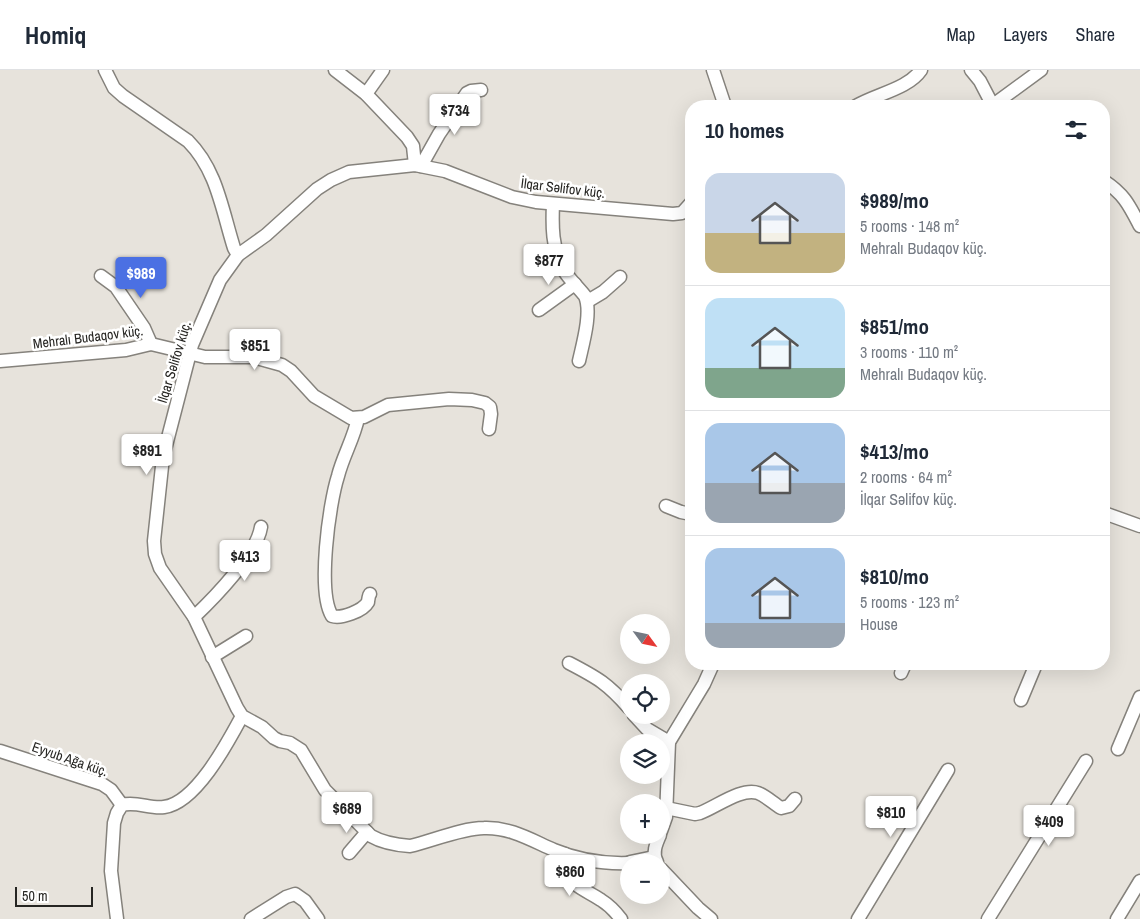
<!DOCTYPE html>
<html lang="en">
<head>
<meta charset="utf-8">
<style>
  :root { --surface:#fff; --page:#f6f6f7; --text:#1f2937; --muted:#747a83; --line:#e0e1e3; --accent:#4b70e3 }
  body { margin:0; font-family:"Archivo Narrow",sans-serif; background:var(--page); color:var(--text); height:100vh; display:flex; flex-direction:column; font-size:19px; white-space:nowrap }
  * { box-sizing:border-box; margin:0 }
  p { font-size:16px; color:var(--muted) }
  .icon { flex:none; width:28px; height:28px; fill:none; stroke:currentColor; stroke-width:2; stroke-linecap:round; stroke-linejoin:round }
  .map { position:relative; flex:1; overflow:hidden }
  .drawer { position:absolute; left:685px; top:30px; width:425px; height:570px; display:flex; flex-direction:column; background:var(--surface); border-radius:20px; box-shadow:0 5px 20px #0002 }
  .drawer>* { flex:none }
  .needle { width:32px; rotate:123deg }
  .fabs { position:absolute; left:620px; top:544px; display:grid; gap:10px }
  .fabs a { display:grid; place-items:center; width:50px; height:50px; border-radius:50%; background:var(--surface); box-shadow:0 5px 20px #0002; font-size:25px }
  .scale { position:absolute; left:15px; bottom:12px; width:78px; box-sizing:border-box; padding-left:5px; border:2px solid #262522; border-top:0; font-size:14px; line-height:18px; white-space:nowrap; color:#262522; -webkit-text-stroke:4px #fff; paint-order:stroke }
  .price { position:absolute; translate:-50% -42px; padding:0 11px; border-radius:5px; background:#fff; color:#222; font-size:16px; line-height:32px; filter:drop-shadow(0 1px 2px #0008) }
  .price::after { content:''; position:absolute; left:50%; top:30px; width:15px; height:11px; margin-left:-8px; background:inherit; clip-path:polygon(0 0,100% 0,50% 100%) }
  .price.active { background:var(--accent); color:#fff }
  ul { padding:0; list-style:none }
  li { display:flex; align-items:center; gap:15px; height:125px; padding:0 20px }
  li+li { border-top:1px solid var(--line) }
  li span { display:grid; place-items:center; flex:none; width:140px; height:100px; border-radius:15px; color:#555 }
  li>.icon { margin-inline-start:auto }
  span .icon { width:60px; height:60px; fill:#fffc; stroke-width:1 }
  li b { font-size:21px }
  h2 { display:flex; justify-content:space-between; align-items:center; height:60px; padding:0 20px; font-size:21px }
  header { display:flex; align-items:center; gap:30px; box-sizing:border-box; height:70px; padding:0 25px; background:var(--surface); border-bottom:1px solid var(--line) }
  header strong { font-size:24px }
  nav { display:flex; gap:28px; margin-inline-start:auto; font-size:18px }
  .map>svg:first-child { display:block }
</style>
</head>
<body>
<header>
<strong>Homiq</strong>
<nav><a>Map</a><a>Layers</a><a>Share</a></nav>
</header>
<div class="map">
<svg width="1140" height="849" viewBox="0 0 1140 849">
  <rect width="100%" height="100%" fill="#e7e3dc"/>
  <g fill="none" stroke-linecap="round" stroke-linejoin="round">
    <defs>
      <g id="minor">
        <path d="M105,0l9,18 9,8 65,45c29,29 34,69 46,107l4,7"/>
        <polyline points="335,0 366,24 407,67 413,76 415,95"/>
        <polyline points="713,0 725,36"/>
        <polyline points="971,0 980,11 993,36"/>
        <polyline points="366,24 383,0"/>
        <polyline points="993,35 1041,0"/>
        <path d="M856,36c20,-12 52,-17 65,-36"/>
        <polyline points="421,96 439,64 467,23 471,21 481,20"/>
        <path d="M1104,111c20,13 25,24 36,45"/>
        <path d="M553,134c-1,22 -1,44 10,65 5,9 15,18 22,27 7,16 -2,47 -6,65"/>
        <polyline points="101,206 116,217 144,258 151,274"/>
        <polyline points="588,231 603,222 620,207"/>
        <polyline points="539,240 575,214"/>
        <polyline points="0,291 126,280 151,274 205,287 253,287 282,295 291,301 314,326 351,348 364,347 388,335 449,329 472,330 485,333 490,337 491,344 489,359"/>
        <path d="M358,348c-4,20 -15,38 -20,58 -9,28 -21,116 -6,140 9,3 31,-5 36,-14 0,-1 1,-8 2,-8"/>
        <polyline points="666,436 681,442 691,444"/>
        <polyline points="1104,443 1140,456"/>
        <path d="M194,547c20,-19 63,-63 67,-90"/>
        <polyline points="212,587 246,566"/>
        <path d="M569,593c29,15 39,21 60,45"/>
        <polyline points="901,603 905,594"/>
        <polyline points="1021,630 1036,594"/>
        <polyline points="634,645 647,659 669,672"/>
        <polyline points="1118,679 1140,627"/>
        <polyline points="0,681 102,714 111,720 122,735"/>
        <path d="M666,738l29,6 5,-1c16,-6 42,-26 58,-20 8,3 15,10 23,15l8,-2 6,-7"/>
        <polyline points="661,761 666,747 669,672 704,614 713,594"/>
        <polyline points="349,783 367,762"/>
        <path d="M565,784c0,5 -1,11 0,16 4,15 23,21 36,30 8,5 14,11 20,19"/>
        <polyline points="630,792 654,787"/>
        <path d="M657,792c-5,-9 -1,-18 3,-27"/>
        <path d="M629,793c-27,1 -51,-3 -75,-13 -23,-10 -44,-23 -70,-22 -22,0 -52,13 -74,18 -14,-1 -27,-3 -39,-10l-46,-46 -24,-40 -11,-7 -10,-2 -6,-3 -12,-11 -20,-11 -5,-8 -43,-91 -34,-49 -5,-14 -1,-13 9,-84 29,-112 28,-65 18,-25 28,-20 51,-46 14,-9 18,-8 66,-7 30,6 67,26 24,5 137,12 9,-1 9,-10"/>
        <polyline points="661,799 698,838 711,849"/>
        <path d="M117,849l-6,-48 3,-48 3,-10 5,-8c14,-4 28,4 42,2 32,-4 64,-65 78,-91"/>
        <polyline points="251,849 286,827 295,824 305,831 318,849"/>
        <polyline points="858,849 948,700"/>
        <polyline points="988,849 1086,691"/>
        <polyline points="1117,849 1140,811"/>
      </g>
    </defs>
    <!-- minor casing -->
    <use href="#minor" stroke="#85827c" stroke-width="15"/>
    <!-- minor -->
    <use href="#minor" stroke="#fff" stroke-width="12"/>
  </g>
  <g text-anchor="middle" stroke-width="5" stroke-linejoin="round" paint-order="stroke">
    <!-- street labels -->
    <g font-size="14" fill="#262522" stroke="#fff">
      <text transform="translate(563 118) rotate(7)" y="5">İlqar Səlifov küç.</text>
      <text transform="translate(88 267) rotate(-7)" y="5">Mehralı Budaqov küç.</text>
      <text transform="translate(174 292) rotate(-73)" y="5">İlqar Səlifov küç.</text>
      <text transform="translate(70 689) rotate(19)" y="5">Eyyub Ağa küç.</text>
    </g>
  </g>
</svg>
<div class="fabs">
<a><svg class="needle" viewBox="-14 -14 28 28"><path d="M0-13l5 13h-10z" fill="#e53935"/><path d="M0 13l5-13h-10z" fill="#747a83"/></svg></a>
<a><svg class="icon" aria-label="locate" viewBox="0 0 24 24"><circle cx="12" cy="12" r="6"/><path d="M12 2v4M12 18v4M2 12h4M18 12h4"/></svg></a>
<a><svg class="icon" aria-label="layers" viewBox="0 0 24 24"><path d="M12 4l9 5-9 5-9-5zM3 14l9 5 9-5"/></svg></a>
<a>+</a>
<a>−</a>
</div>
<div class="scale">50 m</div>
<b class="price" style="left:455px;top:66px">$734</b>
<b class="price" style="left:549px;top:216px">$877</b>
<b class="price active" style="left:141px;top:229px">$989</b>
<b class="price" style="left:255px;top:301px">$851</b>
<b class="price" style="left:147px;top:406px">$891</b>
<b class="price" style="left:245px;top:512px">$413</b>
<b class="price" style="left:347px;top:764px">$689</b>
<b class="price" style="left:891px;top:768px">$810</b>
<b class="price" style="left:1049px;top:777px">$409</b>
<b class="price" style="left:570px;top:827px">$860</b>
<section class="drawer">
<h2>10 homes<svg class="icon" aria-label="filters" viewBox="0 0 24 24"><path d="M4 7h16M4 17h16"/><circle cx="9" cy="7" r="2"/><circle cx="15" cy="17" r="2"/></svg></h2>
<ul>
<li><span style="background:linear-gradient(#c9d6e8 60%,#c2b280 0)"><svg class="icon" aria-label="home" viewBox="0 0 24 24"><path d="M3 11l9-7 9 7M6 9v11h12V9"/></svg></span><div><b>$989/mo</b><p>5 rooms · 148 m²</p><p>Mehralı Budaqov küç.</p></div></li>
<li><span style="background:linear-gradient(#bfe0f5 70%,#7fa58c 0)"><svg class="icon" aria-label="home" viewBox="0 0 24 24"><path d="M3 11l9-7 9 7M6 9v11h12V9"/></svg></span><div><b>$851/mo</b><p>3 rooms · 110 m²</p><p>Mehralı Budaqov küç.</p></div></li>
<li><span style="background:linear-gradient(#a9c7e8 60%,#9aa5b1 0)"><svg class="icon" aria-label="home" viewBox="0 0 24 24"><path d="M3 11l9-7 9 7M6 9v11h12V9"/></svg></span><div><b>$413/mo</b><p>2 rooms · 64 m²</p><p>İlqar Səlifov küç.</p></div></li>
<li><span style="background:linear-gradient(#a9c7e8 75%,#9aa5b1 0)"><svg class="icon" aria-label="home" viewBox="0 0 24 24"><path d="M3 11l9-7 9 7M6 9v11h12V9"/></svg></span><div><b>$810/mo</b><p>5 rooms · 123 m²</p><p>House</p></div></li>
</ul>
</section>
</div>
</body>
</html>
